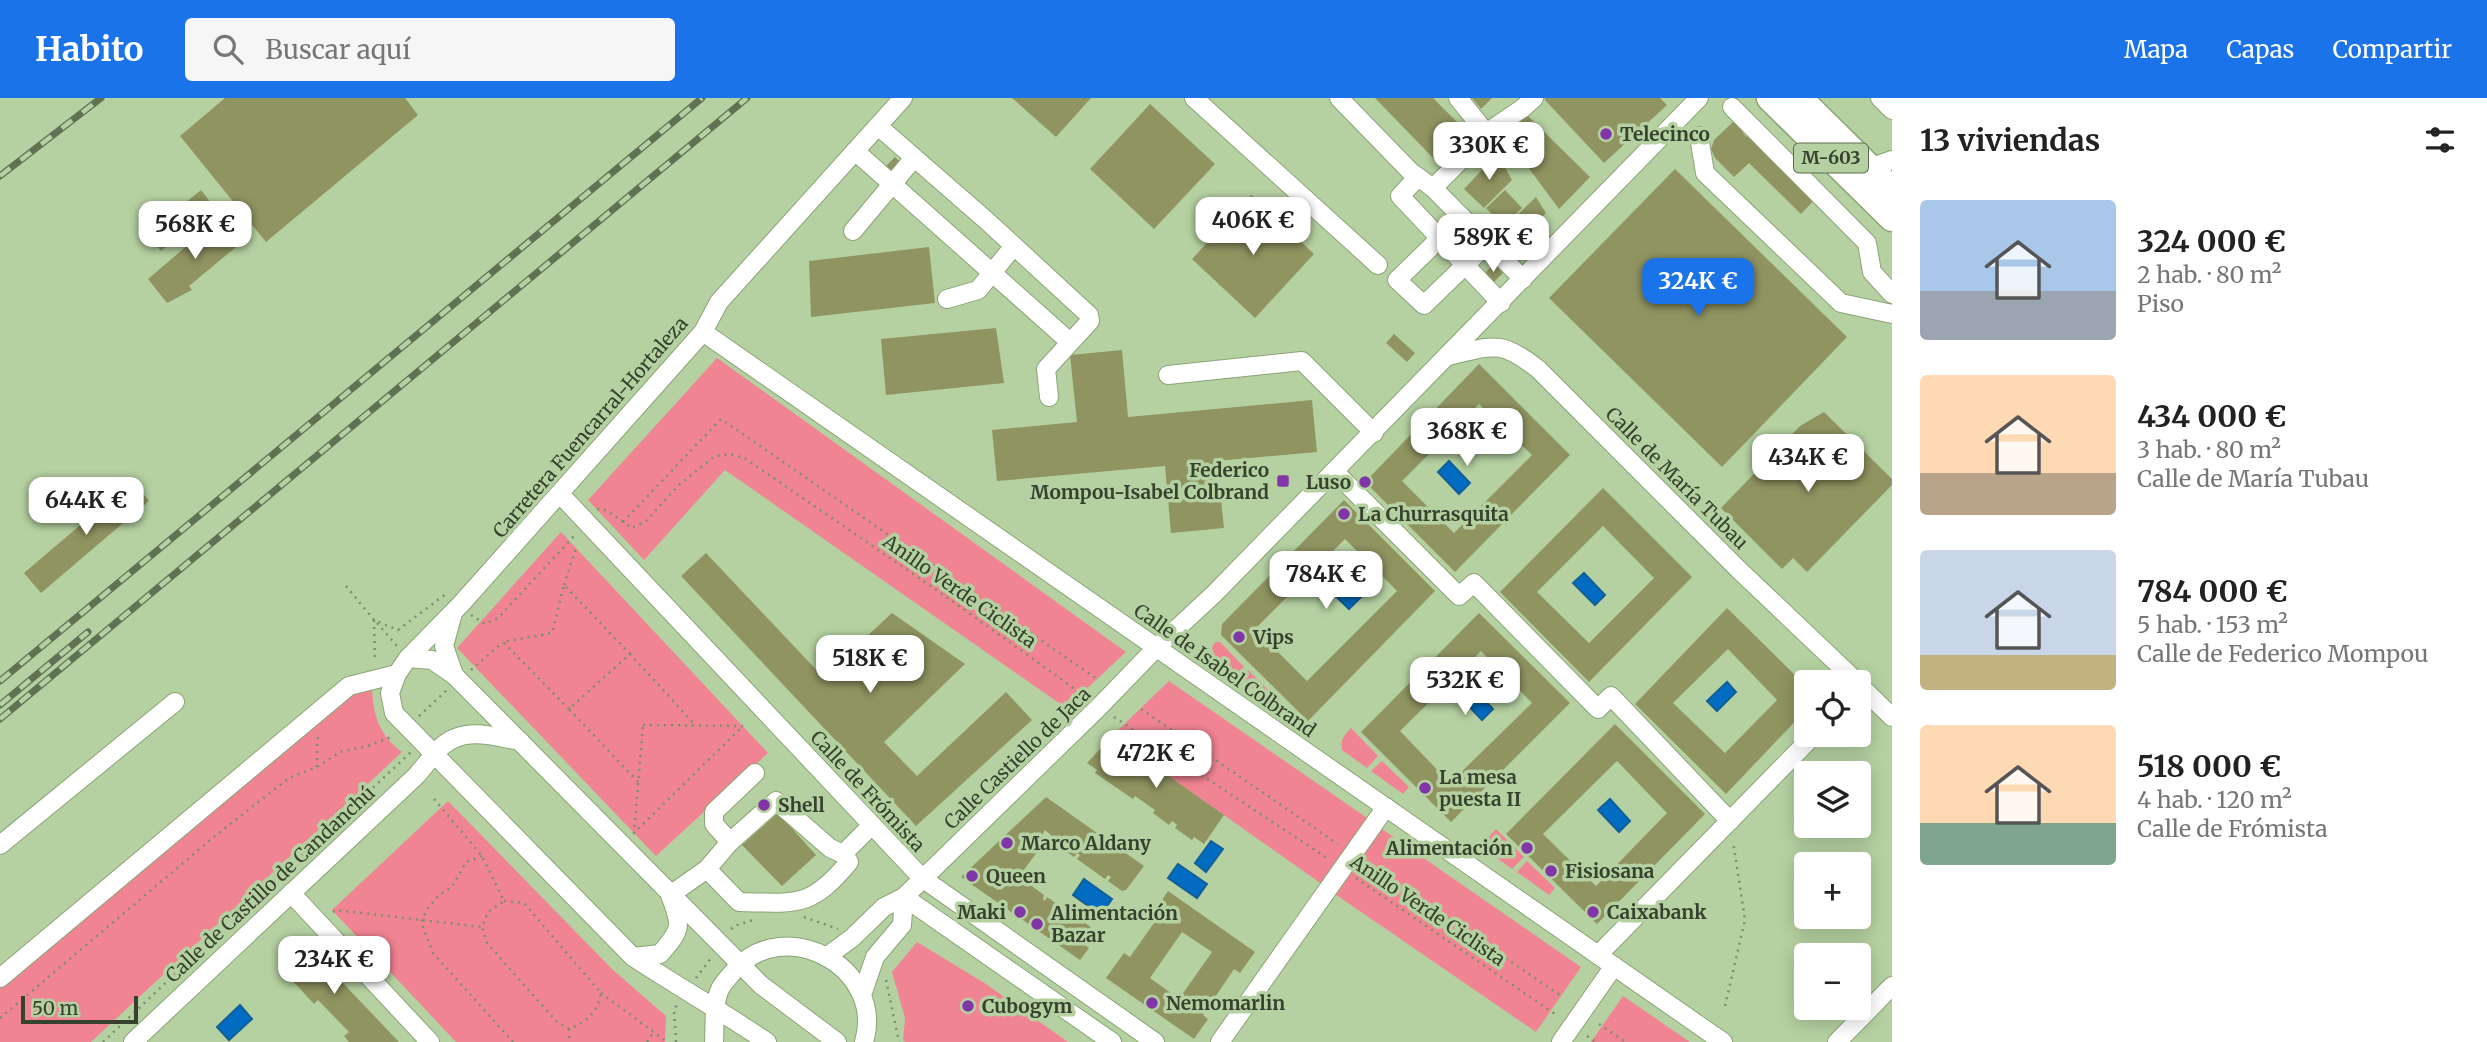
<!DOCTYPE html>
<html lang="es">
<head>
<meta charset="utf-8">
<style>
  :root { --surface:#fff; --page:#f6f6f6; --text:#222; --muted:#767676; --accent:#1a73e8 }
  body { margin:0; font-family:Merriweather,serif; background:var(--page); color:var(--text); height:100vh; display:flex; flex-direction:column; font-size:26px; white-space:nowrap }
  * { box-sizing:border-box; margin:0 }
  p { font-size:23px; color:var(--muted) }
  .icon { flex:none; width:38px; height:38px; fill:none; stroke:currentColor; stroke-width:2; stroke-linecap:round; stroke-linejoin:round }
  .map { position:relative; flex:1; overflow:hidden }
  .panel { display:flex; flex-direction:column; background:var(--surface); width:595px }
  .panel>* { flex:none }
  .buttons { position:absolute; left:1794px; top:572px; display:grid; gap:14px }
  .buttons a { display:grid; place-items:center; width:77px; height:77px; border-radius:7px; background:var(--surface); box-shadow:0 4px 18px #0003; font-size:35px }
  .scale { position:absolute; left:21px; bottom:18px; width:117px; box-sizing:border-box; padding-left:7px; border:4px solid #36412e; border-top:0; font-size:19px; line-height:24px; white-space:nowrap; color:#36412e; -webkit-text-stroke:5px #b5d1a1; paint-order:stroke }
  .price { position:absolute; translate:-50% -60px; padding:0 16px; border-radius:14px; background:#fff; color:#222; font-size:23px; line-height:46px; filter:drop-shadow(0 2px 4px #0008) }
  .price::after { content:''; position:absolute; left:50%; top:42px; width:21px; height:16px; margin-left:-10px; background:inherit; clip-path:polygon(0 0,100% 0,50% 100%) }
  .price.on { background:var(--accent); color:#fff }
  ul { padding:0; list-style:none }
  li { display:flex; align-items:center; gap:21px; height:175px; padding:0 28px }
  li span { display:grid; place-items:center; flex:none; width:196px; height:140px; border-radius:7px; color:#555 }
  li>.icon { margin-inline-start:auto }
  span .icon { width:84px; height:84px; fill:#fffc; stroke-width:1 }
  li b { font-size:30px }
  h2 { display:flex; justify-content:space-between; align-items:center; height:84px; padding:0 28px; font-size:30px }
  header { display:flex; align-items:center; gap:42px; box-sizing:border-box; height:98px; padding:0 35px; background:var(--accent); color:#fff }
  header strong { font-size:33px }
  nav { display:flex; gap:38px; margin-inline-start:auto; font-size:24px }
  .search { width:490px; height:63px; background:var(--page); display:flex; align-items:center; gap:18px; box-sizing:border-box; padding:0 24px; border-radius:7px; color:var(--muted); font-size:26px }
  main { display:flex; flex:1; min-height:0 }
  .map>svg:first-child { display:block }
</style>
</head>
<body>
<header>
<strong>Habito</strong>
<div class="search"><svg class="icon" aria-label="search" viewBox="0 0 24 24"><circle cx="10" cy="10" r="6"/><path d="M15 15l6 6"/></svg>Buscar aquí</div>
<nav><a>Mapa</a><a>Capas</a><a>Compartir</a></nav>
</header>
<main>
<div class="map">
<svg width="1892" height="944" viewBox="0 0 1892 944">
  <rect width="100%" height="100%" fill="#b5d1a1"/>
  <!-- green -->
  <g fill="#f18493">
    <polygon points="717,260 1126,554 1066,610 725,372 644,462 588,402"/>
    <polygon points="561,434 768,655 656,758 457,550"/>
    <polygon points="1215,544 1220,544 1244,569 1235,578 1218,565 1212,550"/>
    <polygon points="1248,572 1271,595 1266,600 1239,581"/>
    <polygon points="1169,583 1370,722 1323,787 1112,638"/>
    <path d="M372,589c1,28 7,48 30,65l-311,290h-91v-54l346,-294z"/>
    <path d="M1351,630l27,28 -11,12 -25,-18c-2,-10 2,-15 9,-22z"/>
    <polygon points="1382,663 1409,689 1403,696 1371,673"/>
    <polygon points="448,703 613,872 666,918 665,944 456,944 332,812"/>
    <polygon points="1379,729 1581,869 1536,934 1332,794"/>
    <polygon points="1496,731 1524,759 1512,771 1486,752 1487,741"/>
    <polygon points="1527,763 1555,790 1549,797 1517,774"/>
    <polygon points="917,844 986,886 1068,944 905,944 903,942 905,920 892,874"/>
    <polygon points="1623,898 1690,944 1591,944"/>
  </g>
  <!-- water -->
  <g fill="#026cc3" stroke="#125f96" stroke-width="2">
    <polygon points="1449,363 1470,385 1459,396 1438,374"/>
    <polygon points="1584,475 1605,497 1595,507 1573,485"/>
    <polygon points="1337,476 1361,499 1349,511 1325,488"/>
    <polygon points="1727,584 1736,594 1717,613 1707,603"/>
    <polygon points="1472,589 1493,611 1482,622 1461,600"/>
    <polygon points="1610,701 1630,723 1619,734 1598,712"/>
    <polygon points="1211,743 1223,751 1206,774 1195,765"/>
    <polygon points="1178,766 1207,786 1197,800 1168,780"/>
    <polygon points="1084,781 1112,801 1101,817 1073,797"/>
    <polygon points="240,907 252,921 229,942 217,929"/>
  </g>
  <!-- building -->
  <g fill="#909461" fill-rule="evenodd">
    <polygon points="225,0 405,0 418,17 266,144 180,38"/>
    <polygon points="1012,0 1091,0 1056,39"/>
    <polygon points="1375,0 1433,0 1466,33 1436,63"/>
    <polygon points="1472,0 1492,0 1481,11"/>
    <polygon points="1546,0 1660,0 1667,7 1604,65 1544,1"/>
    <polygon points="1150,6 1215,66 1154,131 1090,71"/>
    <polygon points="1526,16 1590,79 1559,111 1505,38"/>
    <polygon points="1735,22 1743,30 1742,33 1746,39 1749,35 1816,100 1801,116 1749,65 1734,79 1715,60 1711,51 1714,42"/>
    <polygon points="1497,56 1512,82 1484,110 1464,91"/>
    <polygon points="895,59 902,66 891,78 883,71"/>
    <polygon points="1675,71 1847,239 1722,369 1549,200"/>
    <polygon points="201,92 214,109 161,153 147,136"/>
    <polygon points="1505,92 1522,110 1503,128 1486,110"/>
    <polygon points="1251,97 1314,156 1255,220 1192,161"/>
    <polygon points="1536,99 1546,115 1519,145 1505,129"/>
    <polygon points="222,118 242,144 189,188 192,192 167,205 148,181"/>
    <polygon points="929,149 935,205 811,219 809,163"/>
    <polygon points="1494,166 1503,175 1492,186 1483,177"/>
    <polygon points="996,230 1004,285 886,297 881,241"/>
    <polygon points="1394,236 1415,255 1407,264 1386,245"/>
    <polygon points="1122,252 1128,319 1312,302 1317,354 1217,363 1224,430 1171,435 1165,368 997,383 992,332 1077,324 1070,257"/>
    <path d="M1479,266l91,91 -115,117 -90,-90zM1479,306l53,51 -78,78 -52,-52z"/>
    <polygon points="1824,314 1892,381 1892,387 1807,474 1793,460 1782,471 1721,410 1800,328"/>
    <polygon points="132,383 149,403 41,495 24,475"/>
    <path d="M1603,390l89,89 -103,105 -89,-90zM1603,428l51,52 -65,65 -52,-51z"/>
    <path d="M1344,402l91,91 -127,130 -87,-86 1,-11zM1345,441l52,52 -90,90 -52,-52z"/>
    <polygon points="706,455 823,579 892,515 965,566 884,644 917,678 1006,594 1032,622 916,728 681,478"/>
    <path d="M1727,510l79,78v24l-80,84 -91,-90zM1728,551l49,51 -52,53 -52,-50z"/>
    <path d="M1479,515l91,90 -119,119 -90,-90zM1481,553l51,52 -82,80 -50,-52z"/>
    <path d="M1615,626l90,90 -108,110 -91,-90zM1617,663l50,52 -71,73 -53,-52z"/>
    <polygon points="1112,638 1224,717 1204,746 1194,739 1192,742 1175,730 1177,727 1172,723 1169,727 1153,715 1155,712 1135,698 1133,701 1095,675 1097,672 1087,665"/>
    <polygon points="1046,699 1144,768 1126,792 1122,793 1108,783 1111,779 1108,777 1105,781 1077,761 1080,757 1077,755 1074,759 1049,742 1052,738 1045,732 1041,739 1043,746 1023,773 1017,772 1011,779 1022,787 1025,783 1044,797 1043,801 1045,803 1047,799 1076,819 1074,824 1077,825 1080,821 1093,831 1095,836 1086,848 1089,850 1080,862 961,779"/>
    <polygon points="778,715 816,757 782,788 742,747"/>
    <path d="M1168,793l87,61 -15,21 -6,-4 -31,46 5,4 -14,20 -88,-61 18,-25 6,4 29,-41 -5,-4zM1182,834l30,20 -33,47 -29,-21z"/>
    <polygon points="301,841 399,944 349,944 344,938 349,934 318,902 314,906 291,881 293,879 283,868 292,860 287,854"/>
  </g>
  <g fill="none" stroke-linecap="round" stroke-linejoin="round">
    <defs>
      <g id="minor">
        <polyline points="1194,0 1378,167"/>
        <polyline points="1339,0 1411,74 1433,90 1523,181"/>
        <polyline points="1458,0 1487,36"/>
        <polyline points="1880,0 1892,12"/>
        <polyline points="1732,9 1867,145 1872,174 1892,196"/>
        <polyline points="878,28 987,123 1089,217 1090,223 1046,271 1049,299"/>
        <polyline points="1699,38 1705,75 1841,205 1892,216"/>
        <polyline points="855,53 1070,244"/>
        <polyline points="1870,70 1892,62"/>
        <polyline points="1418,79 1400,98 1501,205"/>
        <polyline points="1433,90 1492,31 1523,10 1534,0"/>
        <polyline points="1462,119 1397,182 1424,207 1488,145"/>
        <polyline points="853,133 914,60"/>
        <polyline points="947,201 978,192 1014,148"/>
        <polyline points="703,234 1723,944"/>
        <path d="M1448,258c45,-10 52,-17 90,13l200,200 119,113"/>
        <polyline points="1168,277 1302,263 1374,335"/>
        <polyline points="1335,374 1459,498 1474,485 1598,611 1611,598 1730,723"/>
        <polyline points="560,396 922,780 1155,944"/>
        <polyline points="453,515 444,548 454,577"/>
        <polyline points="408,560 432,562 454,577 761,887 837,944"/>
        <polyline points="1858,586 1892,619"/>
        <polyline points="730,744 714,726 714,714 755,675"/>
        <polyline points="0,747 175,604"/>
        <polyline points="707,771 730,744 776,703 830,750 843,756"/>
        <polyline points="291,795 430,944"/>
        <polyline points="904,799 1112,944"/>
        <polyline points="1598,857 1814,637"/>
        <path d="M633,859l27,-3c22,-25 22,-28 10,-59l37,-26 32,33c57,1 71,7 110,-40l-6,-8 29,-29"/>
        <polyline points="826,859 852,840 884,809 904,799 1099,609 1157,549 1214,496 1699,0"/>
        <polyline points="0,880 349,588 397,576"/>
        <polyline points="863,894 875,859 902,827 904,799"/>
        <path d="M133,944l283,-266c8,-9 16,-20 25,-29 23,-21 52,-11 79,-6"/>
        <path d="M714,944c1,-17 -1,-37 6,-53 3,-6 9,-12 13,-17 50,-60 153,-5 131,70"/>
        <path d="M767,944c-44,-30 -90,-56 -134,-85l-239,-244 -4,-20 7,-19 11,-16 53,-54 242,-272 16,-30 184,-204"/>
        <polyline points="1220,944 1386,709"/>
        <polyline points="1561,944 1614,868"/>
        <polyline points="1837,944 1892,888"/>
      </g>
      <g id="highway">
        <polyline points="1770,0 1892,120"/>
        <polyline points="1799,0 1892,92"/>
      </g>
    </defs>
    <!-- minor casing -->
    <use href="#minor" stroke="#8aa476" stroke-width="20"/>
    <!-- highway casing -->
    <use href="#highway" stroke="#8aa476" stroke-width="29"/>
    <!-- path -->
    <g stroke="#7b8f6c" stroke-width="2.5" stroke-dasharray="2 5" stroke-linecap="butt">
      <polyline points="597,411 606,412 632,430 645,424 680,386 715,358 731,356 746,361 948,500 1086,599"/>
      <polyline points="623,424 721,321 1097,581"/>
      <polyline points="564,487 576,450"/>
      <polyline points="346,488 374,522 398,532 447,495"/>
      <polyline points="471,517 485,526 498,520 575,437"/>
      <polyline points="374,522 375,564"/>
      <polyline points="377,525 398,549"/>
      <polyline points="471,572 503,544"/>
      <polyline points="569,611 503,544 552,535 564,487 630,556"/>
      <polyline points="1141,611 1338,746"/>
      <polyline points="419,618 447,592"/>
      <polyline points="1114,619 1330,762"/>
      <polygon points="643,627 743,628 634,735"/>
      <polyline points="317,669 317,644 319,634"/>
      <polyline points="638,684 569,611 630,556 696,628"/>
      <polyline points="434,701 482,758 504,803"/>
      <polyline points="482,758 466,764 452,789 438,798 428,810 421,824 433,855 513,944"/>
      <polyline points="1367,765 1561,898"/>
      <polyline points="1356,780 1558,918"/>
      <path d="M504,803l20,2 77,90c-4,20 -13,28 -32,36l-13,-8 -69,-78 -5,-16 6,-15z"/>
      <polyline points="333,814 336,812 482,829"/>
      <polyline points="804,819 838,831"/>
      <polyline points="731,831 734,828 753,822"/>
      <polyline points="696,880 711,860"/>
      <polyline points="886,882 899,944"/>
      <polyline points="601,895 667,944"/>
      <polyline points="1725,908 1745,822 1733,743"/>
      <polyline points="0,920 215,738 289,680 317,669 340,654 368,648 394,638"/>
      <polyline points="1599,926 1626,944"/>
      <polyline points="569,931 569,944"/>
      <polyline points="1587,938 1596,944"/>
      <polyline points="103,944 411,654"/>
      <polyline points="647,944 653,935"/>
      <polyline points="676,944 674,912 678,905"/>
    </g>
    <!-- minor -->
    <use href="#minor" stroke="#fff" stroke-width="18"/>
    <!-- highway -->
    <use href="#highway" stroke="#fff" stroke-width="26"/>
    <defs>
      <g id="rail">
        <polyline points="0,78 101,0"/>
        <polyline points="0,583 702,0"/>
        <polyline points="0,607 88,534"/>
        <polyline points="0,621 747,0"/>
      </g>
    </defs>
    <!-- rail casing -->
    <use href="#rail" stroke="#607154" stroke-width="7"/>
    <!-- rail -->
    <use href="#rail" stroke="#b5d1a1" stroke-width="4.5" stroke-dasharray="13" stroke-linecap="butt"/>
  </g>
  <!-- markers -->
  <g fill="#8136a7" stroke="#b5d1a1" stroke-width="2.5">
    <circle cx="1606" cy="36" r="7"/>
    <rect x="1276" y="376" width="14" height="14" rx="3.5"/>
    <circle cx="1365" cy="384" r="7"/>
    <circle cx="1344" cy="416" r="7"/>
    <circle cx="1239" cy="539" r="7"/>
    <circle cx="1425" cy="690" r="7"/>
    <circle cx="764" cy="707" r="7"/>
    <circle cx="1007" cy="745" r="7"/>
    <circle cx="1527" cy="750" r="7"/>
    <circle cx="1551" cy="773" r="7"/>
    <circle cx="972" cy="778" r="7"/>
    <circle cx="1020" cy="814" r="7"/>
    <circle cx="1593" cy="814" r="7"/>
    <circle cx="1037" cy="826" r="7"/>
    <circle cx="1152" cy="905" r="7"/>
    <circle cx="968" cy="908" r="7"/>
  </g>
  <g text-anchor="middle" stroke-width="7" stroke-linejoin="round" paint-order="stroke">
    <!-- shield labels -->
    <rect fill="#b5d1a1" stroke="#5c6c50" stroke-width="2" x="1794" y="45.5" width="74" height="29" rx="5"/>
    <g font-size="18" font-weight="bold" fill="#36412e">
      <text x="1831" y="66">M-603</text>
    </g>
    <!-- poi labels -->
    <g font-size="19" font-weight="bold" fill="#36412e" stroke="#b5d1a1" text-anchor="start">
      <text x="1620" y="43">Telecinco</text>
      <text x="1269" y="379" text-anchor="end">Federico<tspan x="1269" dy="22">Mompou-Isabel Colbrand</tspan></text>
      <text x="1351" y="391" text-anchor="end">Luso</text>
      <text x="1358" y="423">La Churrasquita</text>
      <text x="1253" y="546">Vips</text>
      <text x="1439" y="686">La mesa<tspan x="1439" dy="22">puesta II</tspan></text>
      <text x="778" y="714">Shell</text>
      <text x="1021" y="752">Marco Aldany</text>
      <text x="1513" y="757" text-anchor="end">Alimentación</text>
      <text x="1565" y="780">Fisiosana</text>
      <text x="986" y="785">Queen</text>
      <text x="1006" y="821" text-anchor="end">Maki</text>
      <text x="1607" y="821">Caixabank</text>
      <text x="1051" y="822">Alimentación<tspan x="1051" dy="22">Bazar</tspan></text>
      <text x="1166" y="912">Nemomarlin</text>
      <text x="982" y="915">Cubogym</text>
    </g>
    <!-- street labels -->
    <g font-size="19" fill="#36412e" stroke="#b5d1a1">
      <text transform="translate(590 329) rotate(-49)" y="7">Carretera Fuencarral-Hortaleza</text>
      <text transform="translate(1677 380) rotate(45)" y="7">Calle de María Tubau</text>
      <text transform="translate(960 493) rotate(35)" y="7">Anillo Verde Ciclista</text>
      <text transform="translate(1225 572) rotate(35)" y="7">Calle de Isabel Colbrand</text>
      <text transform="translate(1017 660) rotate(-44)" y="7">Calle Castiello de Jaca</text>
      <text transform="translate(868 693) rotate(47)" y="7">Calle de Frómista</text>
      <text transform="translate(270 786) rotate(-43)" y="7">Calle de Castillo de Candanchú</text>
      <text transform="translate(1428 812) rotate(34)" y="7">Anillo Verde Ciclista</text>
    </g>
  </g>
</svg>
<div class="buttons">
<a><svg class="icon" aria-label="locate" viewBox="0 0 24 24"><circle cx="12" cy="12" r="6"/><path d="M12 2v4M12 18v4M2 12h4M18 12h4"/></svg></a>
<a><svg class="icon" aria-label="layers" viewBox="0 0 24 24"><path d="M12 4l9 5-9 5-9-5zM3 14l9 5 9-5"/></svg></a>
<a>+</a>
<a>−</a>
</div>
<div class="scale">50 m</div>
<b class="price" style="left:1489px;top:84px">330K €</b>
<b class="price" style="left:1253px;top:159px">406K €</b>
<b class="price" style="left:195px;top:163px">568K €</b>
<b class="price" style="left:1493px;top:176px">589K €</b>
<b class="price on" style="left:1698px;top:220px">324K €</b>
<b class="price" style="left:1467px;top:370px">368K €</b>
<b class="price" style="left:1808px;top:396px">434K €</b>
<b class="price" style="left:86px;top:439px">644K €</b>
<b class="price" style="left:1326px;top:513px">784K €</b>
<b class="price" style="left:870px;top:597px">518K €</b>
<b class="price" style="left:1465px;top:619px">532K €</b>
<b class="price" style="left:1156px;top:692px">472K €</b>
<b class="price" style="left:334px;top:898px">234K €</b>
</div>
<section class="panel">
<h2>13 viviendas<svg class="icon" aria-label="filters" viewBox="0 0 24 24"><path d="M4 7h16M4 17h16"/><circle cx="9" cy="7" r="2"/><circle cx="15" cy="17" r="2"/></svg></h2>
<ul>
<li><span style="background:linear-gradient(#a9c7e8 65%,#9aa5b1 0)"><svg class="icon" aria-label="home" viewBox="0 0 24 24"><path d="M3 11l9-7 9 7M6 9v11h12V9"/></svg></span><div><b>324 000 €</b><p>2 hab. · 80 m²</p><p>Piso</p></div></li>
<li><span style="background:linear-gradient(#ffd9b3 70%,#b9a48a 0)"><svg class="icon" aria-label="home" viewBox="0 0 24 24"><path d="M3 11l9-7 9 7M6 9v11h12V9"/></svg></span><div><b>434 000 €</b><p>3 hab. · 80 m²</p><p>Calle de María Tubau</p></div></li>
<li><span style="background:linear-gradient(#c9d6e8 75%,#c2b280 0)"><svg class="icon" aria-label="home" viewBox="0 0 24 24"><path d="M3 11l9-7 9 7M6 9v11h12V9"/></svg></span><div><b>784 000 €</b><p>5 hab. · 153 m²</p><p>Calle de Federico Mompou</p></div></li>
<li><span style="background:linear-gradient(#ffd9b3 70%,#7fa58c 0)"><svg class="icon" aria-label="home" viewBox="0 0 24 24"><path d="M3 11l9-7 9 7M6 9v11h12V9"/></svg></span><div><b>518 000 €</b><p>4 hab. · 120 m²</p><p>Calle de Frómista</p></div></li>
</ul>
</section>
</main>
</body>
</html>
